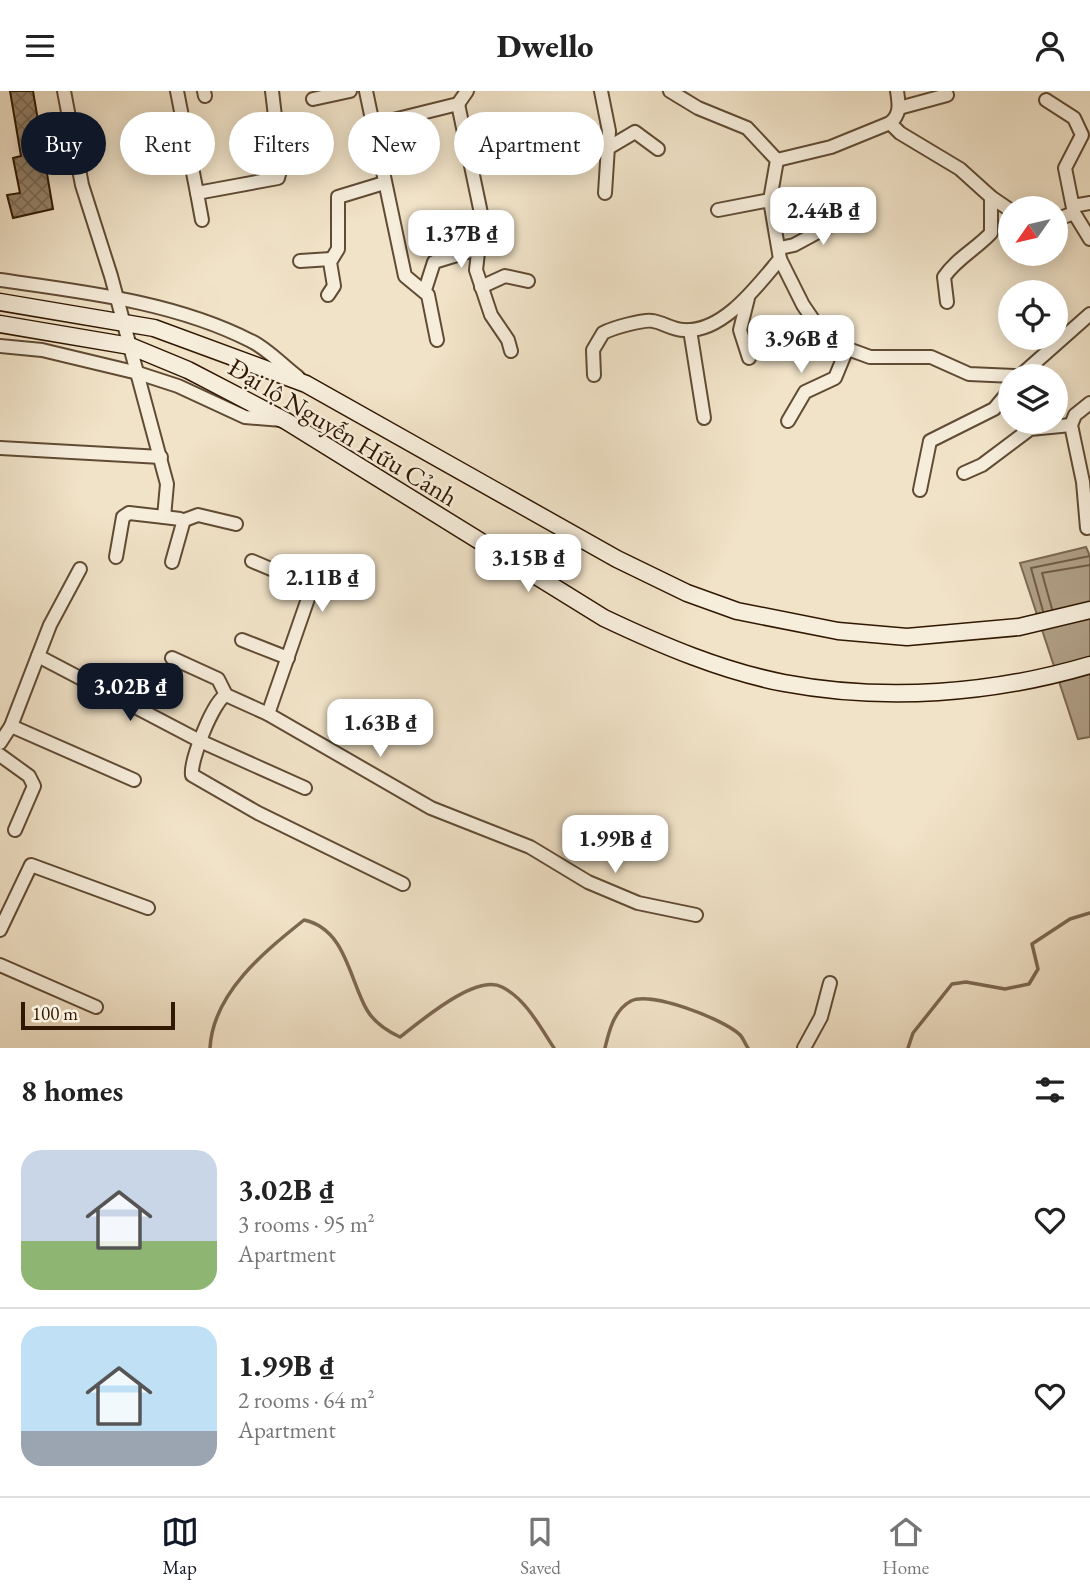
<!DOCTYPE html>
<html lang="en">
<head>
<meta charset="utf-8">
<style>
  :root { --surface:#fff; --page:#f6f6f6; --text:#222; --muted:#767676; --line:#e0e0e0; --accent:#111827 }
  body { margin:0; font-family:"EB Garamond",serif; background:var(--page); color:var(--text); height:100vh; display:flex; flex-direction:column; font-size:26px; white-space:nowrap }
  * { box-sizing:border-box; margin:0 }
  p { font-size:23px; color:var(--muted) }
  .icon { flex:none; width:38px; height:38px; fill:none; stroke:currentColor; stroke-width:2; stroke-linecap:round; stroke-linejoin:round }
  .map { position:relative; height:957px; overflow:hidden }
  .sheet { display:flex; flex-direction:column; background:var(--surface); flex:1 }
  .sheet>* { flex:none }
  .hud { position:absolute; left:21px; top:21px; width:700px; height:63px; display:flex; gap:14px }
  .needle { width:46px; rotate:236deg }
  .buttons { position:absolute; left:998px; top:105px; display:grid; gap:14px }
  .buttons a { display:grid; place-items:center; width:70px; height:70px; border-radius:50%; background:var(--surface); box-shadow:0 4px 18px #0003; font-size:35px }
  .scale { position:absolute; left:21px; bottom:18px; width:154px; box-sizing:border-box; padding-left:7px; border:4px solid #301802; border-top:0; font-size:19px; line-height:24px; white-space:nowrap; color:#301802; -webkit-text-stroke:5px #f6eddb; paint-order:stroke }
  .price { position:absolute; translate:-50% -60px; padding:0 16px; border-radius:14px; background:#fff; color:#222; font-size:23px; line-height:46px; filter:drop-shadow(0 2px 4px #0008) }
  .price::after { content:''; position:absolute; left:50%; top:42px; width:21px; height:16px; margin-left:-10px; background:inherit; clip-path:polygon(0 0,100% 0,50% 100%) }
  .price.active { background:var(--accent); color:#fff }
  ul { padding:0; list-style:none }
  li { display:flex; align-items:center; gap:21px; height:175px; padding:0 21px }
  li+li { border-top:2px solid var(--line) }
  li span { display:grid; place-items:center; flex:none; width:196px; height:140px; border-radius:21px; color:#555 }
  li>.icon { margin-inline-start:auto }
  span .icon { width:84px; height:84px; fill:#fffc; stroke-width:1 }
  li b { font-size:30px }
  h2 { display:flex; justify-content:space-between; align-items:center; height:84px; padding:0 21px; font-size:30px }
  .chip { padding:0 24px; border-radius:32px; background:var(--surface); box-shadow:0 4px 18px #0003; font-size:24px; line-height:63px }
  .chip.active { background:var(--accent); color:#fff }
  header { display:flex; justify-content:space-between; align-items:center; height:91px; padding:0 21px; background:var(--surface); font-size:32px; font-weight:800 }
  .tab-bar { display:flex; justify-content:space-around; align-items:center; height:98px; border-top:2px solid var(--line); background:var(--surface); font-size:19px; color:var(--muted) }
  .tab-bar a { display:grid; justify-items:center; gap:4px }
  .tab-bar .active { color:var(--accent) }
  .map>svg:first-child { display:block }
</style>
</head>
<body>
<header><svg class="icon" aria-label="menu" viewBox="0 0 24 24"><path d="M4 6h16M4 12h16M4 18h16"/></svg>Dwello<svg class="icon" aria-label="person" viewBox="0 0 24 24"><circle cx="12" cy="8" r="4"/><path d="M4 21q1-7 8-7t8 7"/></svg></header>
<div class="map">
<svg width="1090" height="957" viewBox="0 0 1090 957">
  <defs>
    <pattern id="building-cross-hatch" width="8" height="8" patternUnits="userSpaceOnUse" patternTransform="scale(1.75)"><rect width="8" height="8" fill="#948269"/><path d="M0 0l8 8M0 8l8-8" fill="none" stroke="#796954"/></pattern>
  </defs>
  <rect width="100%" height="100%" fill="#f1e3c8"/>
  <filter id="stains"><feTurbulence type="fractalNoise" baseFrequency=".00286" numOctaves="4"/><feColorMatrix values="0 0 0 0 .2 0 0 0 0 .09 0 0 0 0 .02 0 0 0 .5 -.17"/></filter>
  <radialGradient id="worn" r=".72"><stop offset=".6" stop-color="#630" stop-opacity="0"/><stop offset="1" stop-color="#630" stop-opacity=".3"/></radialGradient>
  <!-- water -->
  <polygon fill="#af9e85" stroke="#7c6851" stroke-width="2" points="1086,456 1090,465 1090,646 1078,648 1020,472"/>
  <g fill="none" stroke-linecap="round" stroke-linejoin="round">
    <!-- shore -->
    <g stroke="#705b44" stroke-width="2">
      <polyline points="1052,518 1042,482 1090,474"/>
      <polyline points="1043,520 1031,477 1090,465"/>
    </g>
    <!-- stream -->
    <g stroke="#7c6851" stroke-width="3.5">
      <path d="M210,957c3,-55 54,-96 94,-128 42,9 45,59 63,90 7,12 20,21 33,27 20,-15 76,-64 102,-50 24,12 38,40 52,61"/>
      <path d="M605,957c4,-17 9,-38 26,-47 20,-10 92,18 108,33 4,3 6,10 9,14"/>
      <polyline points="908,957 913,942 952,893 966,891 1005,898 1029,893 1038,878 1032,853 1070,828 1090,822"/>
    </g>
  </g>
  <!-- building -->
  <polygon fill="url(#building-cross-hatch)" stroke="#301802" stroke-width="2" points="10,0 33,0 53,118 13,127 7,104 20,102 13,67 21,65"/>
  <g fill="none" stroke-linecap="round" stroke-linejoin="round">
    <defs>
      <g id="street">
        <polyline points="64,0 82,94 111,185 167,393 164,426 129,422 123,426 116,466"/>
        <polyline points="177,0 197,102 278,87 281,76 272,0"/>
        <polyline points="204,0 205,5"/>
        <polyline points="366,0 405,185 428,204 437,249"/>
        <polyline points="601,0 609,40 605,102"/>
        <polyline points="313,8 350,0"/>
        <polyline points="1046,9 1074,27 1082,44 1065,77 1074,122 1055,129"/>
        <polyline points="458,13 482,127 476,179 491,224 508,249 511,260"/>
        <polyline points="899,17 947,4"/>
        <polyline points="890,32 900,42 960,78 991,106"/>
        <polyline points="373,34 458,13 467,0"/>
        <polyline points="608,57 635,41 658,58"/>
        <path d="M777,69l54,-13 59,-24c11,-9 9,-19 7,-32"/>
        <polyline points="197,102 202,129"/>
        <polyline points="1073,115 1090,112"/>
        <polyline points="718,119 770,109"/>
        <polyline points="1074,122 1090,148"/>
        <polyline points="780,157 794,154 855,121"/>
        <polyline points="780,168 803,214 818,236 840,255 870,266 931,266 969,283 1014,285"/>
        <polyline points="300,170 331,168"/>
        <path d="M0,189c84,12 175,22 251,61 17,8 32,25 47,36"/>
        <polyline points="481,196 505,185 528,190"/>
        <polyline points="425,199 434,171 470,160 479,152"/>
        <polyline points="328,204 334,195 330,171 338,158 338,106 384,92"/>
        <polyline points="748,207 740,239 749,267"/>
        <path d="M947,211l-3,-25c12,-18 32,-28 47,-44v-36l19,13"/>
        <polyline points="690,239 704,327"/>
        <polyline points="0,255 42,259 138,282 178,295 245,326 282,329"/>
        <path d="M594,284l-1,-25 10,-17c9,-5 41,-14 50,-12 11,2 20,9 31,9 39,3 74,-45 96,-71l-10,-59 7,-40 -30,-32 -49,-20 -28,-17"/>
        <polyline points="1020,285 1090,223"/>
        <polyline points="788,330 805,301 835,287 847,258"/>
        <polyline points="0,357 161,366"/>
        <polyline points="964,382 982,374 1030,338 1071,334"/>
        <polyline points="920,399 930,350 994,318 1010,299"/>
        <polyline points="164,426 180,428 183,432 172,471"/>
        <polyline points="182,430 198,424 236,433"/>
        <polyline points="1087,437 1083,391 1071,334 1075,324 1090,312"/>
        <polyline points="252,470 304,492 311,499 268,623"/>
        <polyline points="242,549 288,567"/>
        <polyline points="38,565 50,534 80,478"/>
        <polyline points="172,567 218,588 226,604 268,623 431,717 530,756 588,791 638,812 696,824"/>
        <path d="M226,604c-13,6 -36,66 -34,80l66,38 145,71"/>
        <polyline points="11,635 134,689"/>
        <polyline points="0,652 11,635 38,565 200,650 305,697"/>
        <polyline points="0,664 29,685 34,695 15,739"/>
        <polyline points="0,839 31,774 148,817"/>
        <polyline points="0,874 96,916"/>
        <polyline points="804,957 821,926 830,892"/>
      </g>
      <g id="secondary">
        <polyline points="0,211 154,237 306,293 617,468 687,502 737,520 838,540 907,546 1019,536 1090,519"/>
        <path d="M0,233l130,22 58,24 98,51 318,197c57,27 118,53 180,65 101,19 208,11 306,-18"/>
      </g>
    </defs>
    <!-- street casing -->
    <use href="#street" stroke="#604b34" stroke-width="16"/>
    <!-- secondary casing -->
    <use href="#secondary" stroke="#301802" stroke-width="19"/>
    <!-- street -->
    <use href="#street" stroke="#f6eddb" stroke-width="12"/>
    <!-- secondary -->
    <use href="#secondary" stroke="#f6eddb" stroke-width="16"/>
  </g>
  <g text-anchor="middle" stroke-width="5" stroke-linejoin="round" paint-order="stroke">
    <!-- street labels -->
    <g font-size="26" fill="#301802" stroke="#f6eddb">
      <text transform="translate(343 341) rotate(31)" y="9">Đại lộ Nguyễn Hữu Cảnh</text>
    </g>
  </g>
  <rect width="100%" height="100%" filter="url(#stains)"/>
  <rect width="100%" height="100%" fill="url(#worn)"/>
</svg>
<div class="buttons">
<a><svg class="needle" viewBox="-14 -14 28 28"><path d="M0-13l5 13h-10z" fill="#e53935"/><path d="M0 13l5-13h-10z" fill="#767676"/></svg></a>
<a><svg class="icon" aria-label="locate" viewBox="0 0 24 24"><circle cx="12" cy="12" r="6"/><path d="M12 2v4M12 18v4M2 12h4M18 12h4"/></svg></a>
<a><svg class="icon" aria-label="layers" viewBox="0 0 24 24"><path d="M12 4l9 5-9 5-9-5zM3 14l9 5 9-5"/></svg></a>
</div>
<div class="scale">100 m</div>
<b class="price" style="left:823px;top:156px">2.44B ₫</b>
<b class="price" style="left:461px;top:179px">1.37B ₫</b>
<b class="price" style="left:801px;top:284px">3.96B ₫</b>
<b class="price" style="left:528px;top:503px">3.15B ₫</b>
<b class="price" style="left:322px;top:523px">2.11B ₫</b>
<b class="price active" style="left:130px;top:632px">3.02B ₫</b>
<b class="price" style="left:380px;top:668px">1.63B ₫</b>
<b class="price" style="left:615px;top:784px">1.99B ₫</b>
<div class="hud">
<a class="chip active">Buy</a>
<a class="chip">Rent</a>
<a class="chip">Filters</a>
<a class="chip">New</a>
<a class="chip">Apartment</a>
</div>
</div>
<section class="sheet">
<h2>8 homes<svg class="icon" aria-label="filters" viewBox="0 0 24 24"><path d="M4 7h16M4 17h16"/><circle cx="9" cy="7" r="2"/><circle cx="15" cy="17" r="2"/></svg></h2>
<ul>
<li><span style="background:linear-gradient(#c9d6e8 65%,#8fb573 0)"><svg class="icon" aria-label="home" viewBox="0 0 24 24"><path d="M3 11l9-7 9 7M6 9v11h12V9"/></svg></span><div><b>3.02B ₫</b><p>3 rooms · 95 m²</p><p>Apartment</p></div><svg class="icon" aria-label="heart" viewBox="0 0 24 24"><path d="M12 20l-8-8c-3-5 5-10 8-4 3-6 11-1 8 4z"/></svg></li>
<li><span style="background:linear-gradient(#bfe0f5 75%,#9aa5b1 0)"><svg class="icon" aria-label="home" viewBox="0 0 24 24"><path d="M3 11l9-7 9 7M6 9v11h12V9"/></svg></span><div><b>1.99B ₫</b><p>2 rooms · 64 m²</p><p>Apartment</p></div><svg class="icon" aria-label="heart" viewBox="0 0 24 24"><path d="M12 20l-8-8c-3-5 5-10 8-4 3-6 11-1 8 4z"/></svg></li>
</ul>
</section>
<nav class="tab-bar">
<a class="active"><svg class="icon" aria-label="map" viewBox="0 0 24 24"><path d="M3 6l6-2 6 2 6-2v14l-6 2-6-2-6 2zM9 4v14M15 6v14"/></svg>Map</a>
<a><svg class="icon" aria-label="saved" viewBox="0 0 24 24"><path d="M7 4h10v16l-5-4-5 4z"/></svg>Saved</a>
<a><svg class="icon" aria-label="home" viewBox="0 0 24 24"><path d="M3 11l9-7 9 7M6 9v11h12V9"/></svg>Home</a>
</nav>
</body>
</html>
